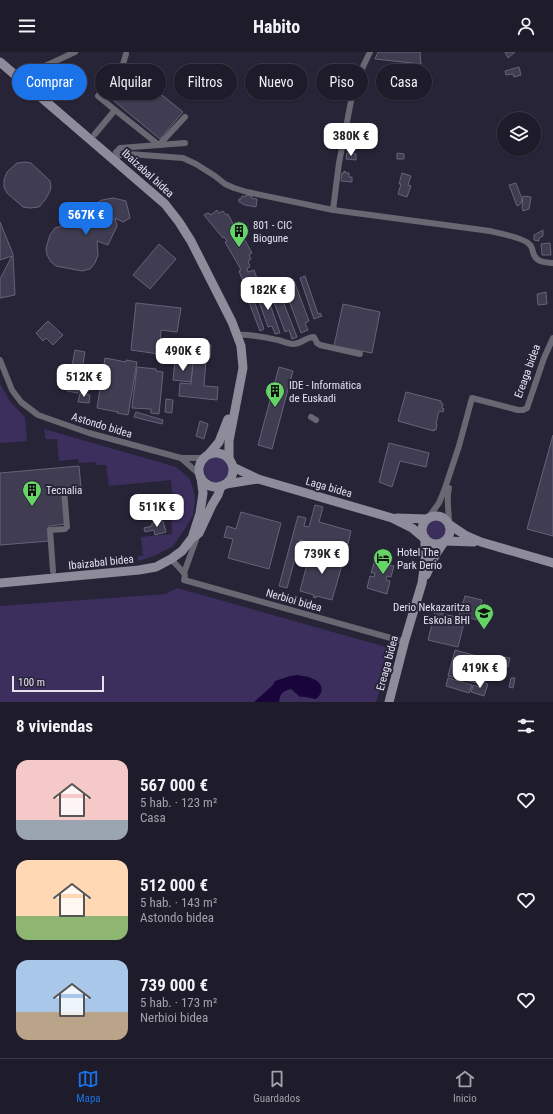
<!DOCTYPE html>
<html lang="es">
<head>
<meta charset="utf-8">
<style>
  :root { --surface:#1e1b2a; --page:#262432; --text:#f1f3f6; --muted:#a1a1a8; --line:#3c3947; --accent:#1a73e8 }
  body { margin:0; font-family:"Roboto Condensed",sans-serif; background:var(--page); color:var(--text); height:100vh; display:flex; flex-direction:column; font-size:15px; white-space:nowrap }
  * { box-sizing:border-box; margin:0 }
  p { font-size:13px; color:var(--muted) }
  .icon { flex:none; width:22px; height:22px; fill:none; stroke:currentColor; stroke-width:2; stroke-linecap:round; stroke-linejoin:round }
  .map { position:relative; height:650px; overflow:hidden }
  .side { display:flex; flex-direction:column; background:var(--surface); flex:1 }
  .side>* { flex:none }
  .guide { position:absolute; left:12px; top:12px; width:529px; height:36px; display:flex; gap:8px }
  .controls { position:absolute; left:497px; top:60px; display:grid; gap:8px }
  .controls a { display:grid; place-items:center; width:44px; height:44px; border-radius:50%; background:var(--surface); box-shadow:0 1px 3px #0004,0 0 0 1px var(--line); font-size:20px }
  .scale { position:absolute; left:12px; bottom:10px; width:92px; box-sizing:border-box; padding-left:4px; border:2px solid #e4e2ef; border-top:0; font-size:11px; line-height:14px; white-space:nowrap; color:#e4e2ef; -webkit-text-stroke:3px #282438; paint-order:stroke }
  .price { position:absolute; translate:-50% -34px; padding:0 9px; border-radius:8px; background:#fff; color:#222; font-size:13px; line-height:26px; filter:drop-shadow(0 1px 2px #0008) }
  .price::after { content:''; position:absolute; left:50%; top:24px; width:12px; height:9px; margin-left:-6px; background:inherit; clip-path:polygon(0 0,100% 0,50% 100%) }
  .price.selected { background:var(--accent); color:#fff }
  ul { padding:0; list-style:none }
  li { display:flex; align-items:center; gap:12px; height:100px; padding:0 16px }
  li span { display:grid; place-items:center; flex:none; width:112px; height:80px; border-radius:12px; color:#555 }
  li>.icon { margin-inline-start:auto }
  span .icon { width:48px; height:48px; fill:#fffc; stroke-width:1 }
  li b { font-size:17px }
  h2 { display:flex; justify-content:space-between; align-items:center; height:48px; padding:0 16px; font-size:17px }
  .pill { padding:0 14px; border-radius:18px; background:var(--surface); box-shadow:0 1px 3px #0004,0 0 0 1px var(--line); font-size:14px; line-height:36px }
  .pill.selected { background:var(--accent); color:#fff }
  header { display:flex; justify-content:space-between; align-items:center; height:52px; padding:0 16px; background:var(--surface); font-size:18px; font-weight:700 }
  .menu { display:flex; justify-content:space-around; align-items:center; height:56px; border-top:1px solid var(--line); background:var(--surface); font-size:11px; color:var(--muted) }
  .menu a { display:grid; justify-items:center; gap:2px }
  .menu .selected { color:var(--accent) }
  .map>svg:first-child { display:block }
</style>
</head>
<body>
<header><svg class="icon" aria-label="menu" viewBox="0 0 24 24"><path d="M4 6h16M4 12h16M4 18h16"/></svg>Habito<svg class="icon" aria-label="person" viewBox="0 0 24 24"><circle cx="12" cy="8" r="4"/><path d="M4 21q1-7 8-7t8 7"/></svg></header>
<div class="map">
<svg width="553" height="650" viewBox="0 0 553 650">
  <rect width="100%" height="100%" fill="#282438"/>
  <!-- green -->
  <g fill="#3c2f5e">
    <polygon points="0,332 11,351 25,365 27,389 0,391"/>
    <polygon points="44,377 176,415 189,426 193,436 195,448 193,463 186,475 173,494 154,504 138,509 138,504 143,504 141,485 172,482 171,463 182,462 180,448 173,449 171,428 109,434 106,413 97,413 96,410 79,411 78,407 59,409 57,387 46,387"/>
    <circle cx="217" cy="418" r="13"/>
    <circle cx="436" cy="478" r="10"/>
    <polygon points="177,536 393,597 376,650 0,650 0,554 166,542"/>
  </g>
  <!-- water -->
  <path fill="#1a043c" d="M297,623c5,1 11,1 16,4 11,4 11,14 3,20 -4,0 -12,-3 -16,-2l-9,-8c-10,3 -10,4 -12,13h-25l19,-17 2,-4 15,-5z"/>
  <!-- building -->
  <g fill="#403c51" stroke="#666278">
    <polygon points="378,0 420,0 421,12 375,7"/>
    <polygon points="505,0 515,0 508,6"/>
    <polygon points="125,13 183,60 160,87 103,40"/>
    <polygon points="519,15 521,23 514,25 513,22 506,23 505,19"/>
    <polygon points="347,101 356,102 356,108 346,107"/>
    <polygon points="397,101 404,102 404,107 397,107"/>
    <polygon points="25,110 31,111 47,126 50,129 51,135 50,139 45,148 39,155 30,156 23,155 7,141 4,135 4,128 7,120 17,111"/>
    <polygon points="344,119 346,120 346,121 349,121 349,125 352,125 352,130 341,129 342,121 344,121"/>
    <polygon points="402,121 411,124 408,133 411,134 407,145 398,142 401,132 399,132"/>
    <polygon points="516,131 522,147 521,151 519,153 517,154 509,133"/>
    <polygon points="246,143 252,144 251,146 257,147 256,155 245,153 241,151 241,150 239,150 239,147 241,147 242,144 246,145"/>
    <polygon points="523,144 531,145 529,157 523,159 522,155"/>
    <polygon points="113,146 126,149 130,166 123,170 115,166 117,174 108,193 97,189 98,203 95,211 90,217 82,219 56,214 51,210 47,203 46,196 50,183 55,176 64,173 84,177 86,164 95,152 102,148"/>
    <polygon points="217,158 219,161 223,159 226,163 228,162 234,174 233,175 238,185 242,183 252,201 249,203 251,207 248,209 250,215 247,216 248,220 254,218 259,232 246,237 239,219 241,218 239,214 225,190 227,189 224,185 223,186 204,163 207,161 208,162 209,161 211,163"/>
    <polygon points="0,170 13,202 15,243 0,246 0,227 12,204 0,208"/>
    <polygon points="543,178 543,184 539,186 539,189 534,188 534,183"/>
    <polygon points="550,191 551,203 542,203 541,192"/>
    <polygon points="159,192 176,207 150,237 133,223"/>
    <polygon points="305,224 318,262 320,261 322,264 314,267 300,226"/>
    <polygon points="294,229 309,269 305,271 308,278 301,281 283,232"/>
    <polygon points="277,234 297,285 292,287 289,278 285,280 269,237"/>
    <polygon points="265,238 280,281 275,282 272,274 268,275 256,241"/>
    <polygon points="546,240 547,252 538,253 537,242"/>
    <polygon points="252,243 264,277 260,279 247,245"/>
    <polygon points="136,251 181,256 177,280 161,278 159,302 131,298"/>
    <polygon points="343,252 380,260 372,301 334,294"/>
    <polygon points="48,269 63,283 53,293 46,286 43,289 36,281"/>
    <polygon points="194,291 211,293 210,306 209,306 208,309 206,309 204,334 218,335 217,348 179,344 180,331 191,332 193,308 164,305 165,293 194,296"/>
    <polygon points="75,298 85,300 78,341 67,339"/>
    <polygon points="105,306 126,310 126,308 137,310 128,363 117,361 118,360 97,356"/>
    <polygon points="175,309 193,311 191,330 173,328"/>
    <polygon points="137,315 156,317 156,319 163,320 159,362 151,361 151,357 132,356"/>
    <polygon points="279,315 293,319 272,397 258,393"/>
    <polygon points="84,325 94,326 93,336 83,335"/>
    <polygon points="406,340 441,349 441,351 443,352 442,356 444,357 443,360 439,359 436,372 437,372 436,378 434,377 434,379 398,369"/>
    <polygon points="80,341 90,343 89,351 78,350"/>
    <polygon points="166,347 173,348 172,361 165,360"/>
    <polygon points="136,360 163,368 162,372 134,365"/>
    <polygon points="200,369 208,372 204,387 196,384"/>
    <polygon points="553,383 553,484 527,477"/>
    <polygon points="389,391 429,401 426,415 400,409 392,435 379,430"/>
    <polygon points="79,414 81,436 63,438 66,472 49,474 50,489 0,493 0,421"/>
    <polygon points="315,453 323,455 319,470 351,479 346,500 300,488 287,536 279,534 298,464 306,466 304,474 309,475"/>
    <polygon points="241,460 281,471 269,517 228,506 233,487 224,485 227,474 236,477"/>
    <polygon points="163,469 166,480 155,483 154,478 145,480 144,476 152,474 152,471"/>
    <polygon points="311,497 344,506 332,548 316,544 316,546 313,545 314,543 300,539"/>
    <polygon points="379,503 387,505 385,512 394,514 391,525 387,524 386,528 390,529 387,542 367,536 370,524 374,525 375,521 371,521 375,508 377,509"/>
    <polygon points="465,544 482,548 477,568 459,563"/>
    <polygon points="435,560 465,567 458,595 428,588"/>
    <polygon points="455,598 488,607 481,632 448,624"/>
    <polygon points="504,605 510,606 508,615 502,614"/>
    <polygon points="448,626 472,633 469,641 446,634"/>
    <polygon points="511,626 515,626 513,636 509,635"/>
    <polygon points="483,630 488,632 484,644 471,640 473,633 481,636"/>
  </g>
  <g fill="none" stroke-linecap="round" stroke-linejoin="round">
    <!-- street -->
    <g stroke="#696771" stroke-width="6">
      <path d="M14,23c24,-4 39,-13 61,-23"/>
      <path d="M30,36c1,-7 1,-13 8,-17"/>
      <polyline points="115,58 159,93 185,65"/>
      <polyline points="95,82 115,58 98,44 123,12 126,2"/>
      <polyline points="116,100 120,96 185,91"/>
      <path d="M114,107l6,-4 9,-1 54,4 13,6 19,12 10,8 9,4 13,4 86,18 157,21c9,2 34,7 39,13 3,2 3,5 4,8 3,11 11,10 20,11"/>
      <polyline points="333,158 339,111 353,39 359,23 370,0"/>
      <path d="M237,283c14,-1 27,2 41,5 4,1 10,4 15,4 8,0 13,-7 21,-7l3,6 3,2 40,9"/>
      <polyline points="0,308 12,338 21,350 38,363 89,381 181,406 203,406"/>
      <polyline points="311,365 316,368"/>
      <polyline points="181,406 199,422"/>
      <polyline points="428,466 439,451 444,439 459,394 472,346 518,358 523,358 527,356 544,306 553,286"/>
      <path d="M449,471c0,-12 -3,-23 0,-35"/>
      <polyline points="198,482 184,521 185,524 184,528 405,590"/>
      <polyline points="171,507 184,521"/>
      <polyline points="53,519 50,478 65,477 67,475 64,438 69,437"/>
    </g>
    <!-- secondary -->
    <g stroke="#8e8b9b" stroke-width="9">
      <polyline points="0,10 165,152 179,170 191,189 232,270 241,294 243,316 229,389 229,407"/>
      <circle cx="216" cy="418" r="17"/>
      <polyline points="209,402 219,390 228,367"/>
      <polyline points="233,415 258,427 392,466 412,476 424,486"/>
      <polyline points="226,432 258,427"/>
      <circle cx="436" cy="478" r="14"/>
      <polyline points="397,466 427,467"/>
      <polyline points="450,473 465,483 481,490 553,511"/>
      <polyline points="193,483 200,461 203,441 201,426"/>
      <polyline points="445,489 474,490"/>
      <polyline points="426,523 436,502 444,490"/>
      <polyline points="0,531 139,518 156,515 171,507 182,499 192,486 199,481 212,453 218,443 221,434"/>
      <polyline points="389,650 405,588 422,531 425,510 425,486"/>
    </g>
  </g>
  <!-- icons -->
  <defs>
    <symbol id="building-pin" viewBox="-11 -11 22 30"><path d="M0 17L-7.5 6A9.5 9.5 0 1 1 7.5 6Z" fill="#64d467" stroke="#282438"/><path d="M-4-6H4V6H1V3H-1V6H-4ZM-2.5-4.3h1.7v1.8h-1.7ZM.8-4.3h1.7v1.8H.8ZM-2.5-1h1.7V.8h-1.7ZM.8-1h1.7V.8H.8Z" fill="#111"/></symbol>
    <symbol id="hotel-pin" viewBox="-11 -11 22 30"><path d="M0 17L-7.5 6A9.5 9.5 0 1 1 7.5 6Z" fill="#64d467" stroke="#282438"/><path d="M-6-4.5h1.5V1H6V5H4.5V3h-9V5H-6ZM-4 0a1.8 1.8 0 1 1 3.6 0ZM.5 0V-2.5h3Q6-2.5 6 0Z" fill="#111"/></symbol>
    <symbol id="school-pin" viewBox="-11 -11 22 30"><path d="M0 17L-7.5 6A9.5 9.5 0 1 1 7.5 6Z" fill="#64d467" stroke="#282438"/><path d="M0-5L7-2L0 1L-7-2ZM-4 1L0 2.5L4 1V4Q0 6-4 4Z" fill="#111"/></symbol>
  </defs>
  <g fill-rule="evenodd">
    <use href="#building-pin" x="228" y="168" width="22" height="30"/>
    <use href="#building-pin" x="264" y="328" width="22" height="30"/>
    <use href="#building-pin" x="21" y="427" width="22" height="30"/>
    <use href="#hotel-pin" x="372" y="495" width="22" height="30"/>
    <use href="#school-pin" x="473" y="550" width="22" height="30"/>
  </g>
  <g text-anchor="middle" stroke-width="4" stroke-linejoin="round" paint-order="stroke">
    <!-- street labels -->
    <g font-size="11" fill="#e4e2ef" stroke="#282438">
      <text transform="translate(148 121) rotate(42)" y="4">Ibaizabal bidea</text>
      <text transform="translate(527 319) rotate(-70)" y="4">Ereaga bidea</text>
      <text transform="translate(102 373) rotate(17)" y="4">Astondo bidea</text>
      <text transform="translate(329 435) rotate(16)" y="4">Laga bidea</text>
      <text transform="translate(101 510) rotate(-6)" y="4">Ibaizabal bidea</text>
      <text transform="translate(294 548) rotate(16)" y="4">Nerbioi bidea</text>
      <text transform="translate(387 611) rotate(-75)" y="4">Ereaga bidea</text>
    </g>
    <!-- poi labels -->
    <g font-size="11" fill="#e4e2ef" stroke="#282438" text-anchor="start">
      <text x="253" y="177">801 - CIC<tspan x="253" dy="13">Biogune</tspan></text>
      <text x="289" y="337">IDE - Informática<tspan x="289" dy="13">de Euskadi</tspan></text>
      <text x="46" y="442">Tecnalia</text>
      <text x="397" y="504">Hotel The<tspan x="397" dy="13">Park Derio</tspan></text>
      <text x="470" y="559" text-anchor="end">Derio Nekazaritza<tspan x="470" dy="13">Eskola BHI</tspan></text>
    </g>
  </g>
</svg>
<div class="controls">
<a><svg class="icon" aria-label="layers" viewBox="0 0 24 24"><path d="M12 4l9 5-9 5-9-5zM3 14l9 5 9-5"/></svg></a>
</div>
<div class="scale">100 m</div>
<b class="price" style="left:351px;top:105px">380K €</b>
<b class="price selected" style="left:86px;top:184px">567K €</b>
<b class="price" style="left:268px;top:259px">182K €</b>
<b class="price" style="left:183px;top:320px">490K €</b>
<b class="price" style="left:84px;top:346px">512K €</b>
<b class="price" style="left:157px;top:476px">511K €</b>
<b class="price" style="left:322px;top:523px">739K €</b>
<b class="price" style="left:480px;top:637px">419K €</b>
<div class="guide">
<a class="pill selected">Comprar</a>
<a class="pill">Alquilar</a>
<a class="pill">Filtros</a>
<a class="pill">Nuevo</a>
<a class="pill">Piso</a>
<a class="pill">Casa</a>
</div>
</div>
<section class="side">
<h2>8 viviendas<svg class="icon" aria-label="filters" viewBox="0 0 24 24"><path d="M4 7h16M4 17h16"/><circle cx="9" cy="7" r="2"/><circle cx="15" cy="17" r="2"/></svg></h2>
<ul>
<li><span style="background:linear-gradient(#f6c9c9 75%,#9aa5b1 0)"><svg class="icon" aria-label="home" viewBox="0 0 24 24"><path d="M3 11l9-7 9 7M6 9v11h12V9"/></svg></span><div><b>567 000 €</b><p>5 hab. · 123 m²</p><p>Casa</p></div><svg class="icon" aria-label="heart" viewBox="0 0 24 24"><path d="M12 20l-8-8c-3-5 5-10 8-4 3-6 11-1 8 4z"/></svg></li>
<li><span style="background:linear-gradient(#ffd9b3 70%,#8fb573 0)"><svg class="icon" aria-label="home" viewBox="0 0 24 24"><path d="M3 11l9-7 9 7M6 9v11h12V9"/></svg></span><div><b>512 000 €</b><p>5 hab. · 143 m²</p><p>Astondo bidea</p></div><svg class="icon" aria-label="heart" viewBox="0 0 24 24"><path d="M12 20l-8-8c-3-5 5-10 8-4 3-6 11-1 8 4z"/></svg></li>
<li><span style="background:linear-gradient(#a9c7e8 65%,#b9a48a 0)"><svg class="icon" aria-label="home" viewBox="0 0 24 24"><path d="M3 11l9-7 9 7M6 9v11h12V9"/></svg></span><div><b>739 000 €</b><p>5 hab. · 173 m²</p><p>Nerbioi bidea</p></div><svg class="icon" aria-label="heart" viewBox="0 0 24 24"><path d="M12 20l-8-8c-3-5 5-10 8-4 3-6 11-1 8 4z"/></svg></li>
</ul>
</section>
<nav class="menu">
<a class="selected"><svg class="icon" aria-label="map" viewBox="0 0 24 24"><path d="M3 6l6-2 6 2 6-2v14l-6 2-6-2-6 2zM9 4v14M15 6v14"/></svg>Mapa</a>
<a><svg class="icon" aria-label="saved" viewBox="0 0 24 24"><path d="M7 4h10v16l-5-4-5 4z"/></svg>Guardados</a>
<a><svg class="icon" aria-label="home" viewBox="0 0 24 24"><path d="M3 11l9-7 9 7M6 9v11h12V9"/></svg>Inicio</a>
</nav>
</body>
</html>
